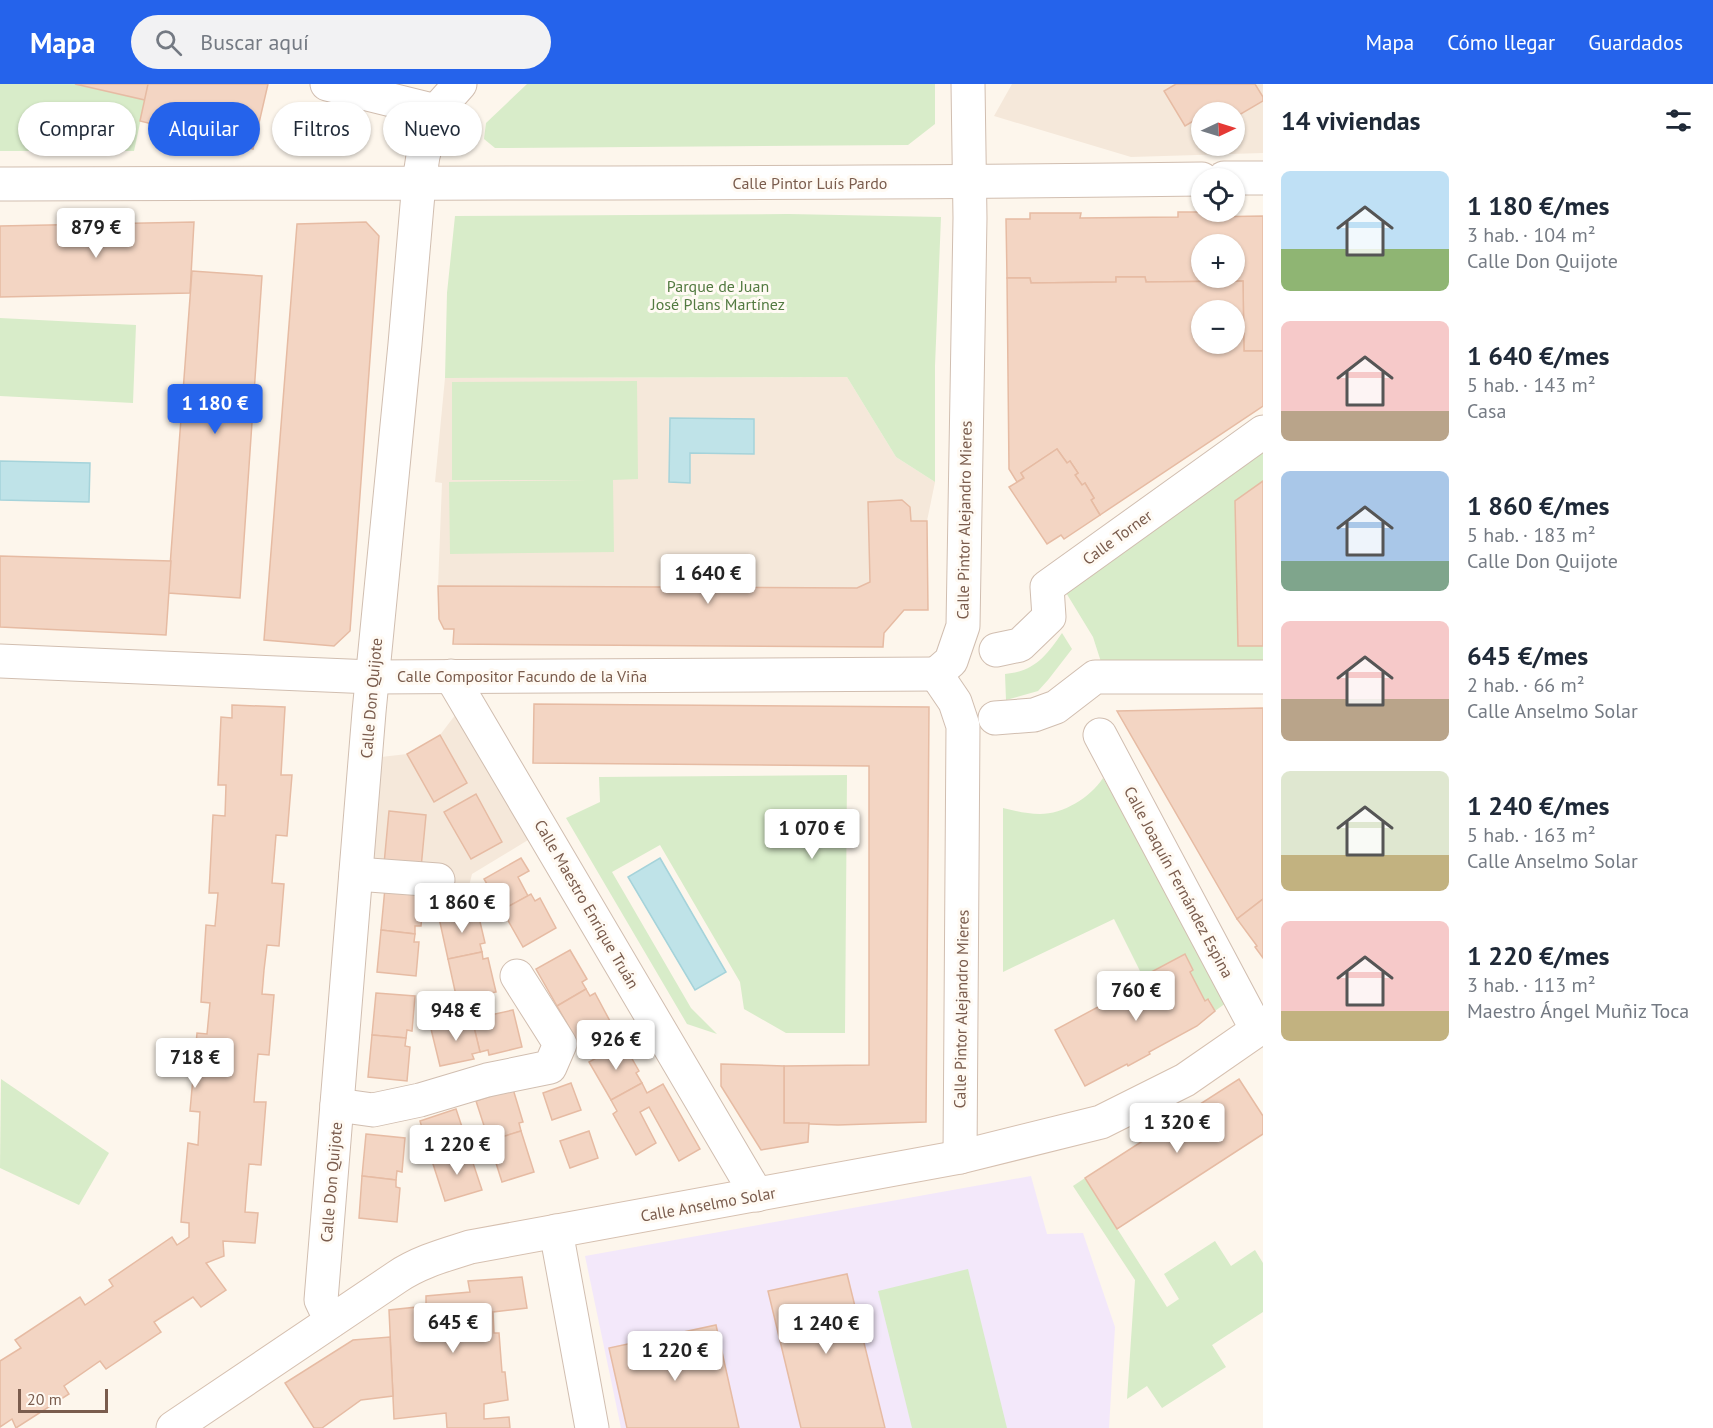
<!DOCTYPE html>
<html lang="es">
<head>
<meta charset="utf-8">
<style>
  :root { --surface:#fff; --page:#f2f2f3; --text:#1f2937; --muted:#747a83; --accent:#2563eb }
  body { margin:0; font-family:"PT Sans",sans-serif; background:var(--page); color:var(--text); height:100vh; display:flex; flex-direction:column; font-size:22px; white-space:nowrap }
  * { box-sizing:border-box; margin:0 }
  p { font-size:20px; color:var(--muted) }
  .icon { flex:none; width:33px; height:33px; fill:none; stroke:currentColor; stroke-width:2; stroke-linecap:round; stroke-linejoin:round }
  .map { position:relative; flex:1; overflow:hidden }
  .drawer { display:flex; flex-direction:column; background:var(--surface); width:450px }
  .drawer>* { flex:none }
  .top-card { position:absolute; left:18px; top:18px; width:570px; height:54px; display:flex; gap:12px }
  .needle { width:39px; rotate:86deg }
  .buttons { position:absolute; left:1191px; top:18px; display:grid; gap:12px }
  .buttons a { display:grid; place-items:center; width:54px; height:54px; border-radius:50%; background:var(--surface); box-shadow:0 2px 4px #0004; font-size:30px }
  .scale { position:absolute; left:18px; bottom:15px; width:90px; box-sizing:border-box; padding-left:6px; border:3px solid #7a5c4d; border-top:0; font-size:16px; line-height:21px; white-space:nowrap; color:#7a5c4d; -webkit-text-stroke:4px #fffaf3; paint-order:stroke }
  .price { position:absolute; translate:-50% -51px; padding:0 14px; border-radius:6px; background:#fff; color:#222; font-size:20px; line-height:39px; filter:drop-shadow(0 2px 3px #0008) }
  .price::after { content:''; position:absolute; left:50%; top:36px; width:18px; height:14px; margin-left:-9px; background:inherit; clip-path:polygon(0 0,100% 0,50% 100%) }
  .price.selected { background:var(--accent); color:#fff }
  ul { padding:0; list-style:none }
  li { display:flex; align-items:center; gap:18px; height:150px; padding:0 18px }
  li span { display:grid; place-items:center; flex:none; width:168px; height:120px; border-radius:9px; color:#555 }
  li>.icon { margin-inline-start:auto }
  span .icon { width:72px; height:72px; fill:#fffc; stroke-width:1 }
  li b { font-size:26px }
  h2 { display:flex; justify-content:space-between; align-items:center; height:72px; padding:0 18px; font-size:26px }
  .tag { padding:0 21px; border-radius:27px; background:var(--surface); box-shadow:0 2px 4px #0004; font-size:21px; line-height:54px }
  .tag.selected { background:var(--accent); color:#fff }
  header { display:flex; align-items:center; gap:36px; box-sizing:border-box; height:84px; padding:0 30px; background:var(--accent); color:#fff }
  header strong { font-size:28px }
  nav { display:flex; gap:33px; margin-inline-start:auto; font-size:21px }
  .search { width:420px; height:54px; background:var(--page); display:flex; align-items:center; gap:15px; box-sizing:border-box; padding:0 21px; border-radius:33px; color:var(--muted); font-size:22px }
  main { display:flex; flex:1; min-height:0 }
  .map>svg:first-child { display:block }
</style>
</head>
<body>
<header>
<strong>Mapa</strong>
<div class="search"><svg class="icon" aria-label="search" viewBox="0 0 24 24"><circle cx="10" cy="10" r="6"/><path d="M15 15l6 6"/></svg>Buscar aquí</div>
<nav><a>Mapa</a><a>Cómo llegar</a><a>Guardados</a></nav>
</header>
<main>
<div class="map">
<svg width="1263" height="1344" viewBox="0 0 1263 1344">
  <rect width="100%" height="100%" fill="#fdf6ec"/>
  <!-- residential -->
  <g fill="#f5e8da" fill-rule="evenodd">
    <path d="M1012,0h251v69l-132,4 -137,-41zM1202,28h32v34h-32z"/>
    <polygon points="847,293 896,373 935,398 927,437 928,526 904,526 884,549 883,563 453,560 454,546 444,545 439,535 438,502 442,399 435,398 445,294"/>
    <polygon points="459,626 533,753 472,790 469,802 372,794 381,673 407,670 440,651"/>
  </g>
  <!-- education -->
  <polygon fill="#f3e8fa" points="1031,1092 1047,1150 1083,1149 1115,1243 1109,1344 621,1344 585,1172"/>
  <!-- green -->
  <g fill="#d8ecc9">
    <polygon points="0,0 75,0 145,16 134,67 0,67"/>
    <polygon points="527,0 935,0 935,40 908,61 495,64 484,55 486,39"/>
    <polygon points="788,130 941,133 935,282 935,398 896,373 847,293 445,294 447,209 455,132"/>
    <polygon points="0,234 136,241 133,319 0,312"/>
    <polygon points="637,297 638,395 613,396 614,468 450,470 449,398 587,396 452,396 452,298"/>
    <polygon points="1263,364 1263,397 1235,417 1238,562 1263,562 1263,578 1102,581 1093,553 1065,507"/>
    <path d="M1062,549l10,16 -24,31 -10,11 -32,9 -1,-26c29,-2 42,-19 57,-41z"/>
    <polygon points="847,691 845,949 786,949 744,925 740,898 660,761 612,788 691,924 717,950 687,940 566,734 600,718 599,693"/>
    <path d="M1103,694l127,222 -15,11 -6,-12 -4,2 -15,-29 3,-2 -8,-16 -42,23 -29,-58 -111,53v-164c12,3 24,6 37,6 23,0 50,-16 63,-36z"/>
    <polygon points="1,995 109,1069 79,1121 0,1084"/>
    <polygon points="1085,1094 1167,1223 1179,1215 1164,1190 1215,1157 1231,1182 1255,1166 1263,1179 1263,1228 1212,1261 1226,1283 1162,1324 1147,1302 1127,1315 1135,1196 1073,1102"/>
    <polygon points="968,1185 1007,1344 912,1344 878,1207"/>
  </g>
  <!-- water -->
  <g fill="#bfe3e8" stroke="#a5d3da" stroke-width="1.5">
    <polygon points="670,334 754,335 754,370 690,369 690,399 669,398"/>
    <polygon points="0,377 90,379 89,418 0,416"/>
    <polygon points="660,774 726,888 695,906 628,793"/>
  </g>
  <!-- building -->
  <g fill="#f3d5c3" stroke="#e6bba3" stroke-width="1.5" fill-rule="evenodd">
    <polygon points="75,0 149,0 145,16"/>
    <polygon points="148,0 268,0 253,65 140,37"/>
    <polygon points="1176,0 1255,0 1263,13 1263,17 1234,34 1234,28 1225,28 1220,21 1208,28 1202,28 1202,32 1185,42 1164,7"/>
    <polygon points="332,36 343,38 340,49 330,46"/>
    <path d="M1178,128h28v5l57,-1v135h-19l-1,-70 -97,1 -1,-5h-29v5l-85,1 -1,-5h-23l-1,-59h24v-6h51l-1,5 98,-1zM1202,160h32v34h-32z"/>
    <polygon points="194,138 190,209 0,213 0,142"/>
    <polygon points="366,138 379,152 350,547 334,562 264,556 297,140"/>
    <polygon points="192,187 262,192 240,514 168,509"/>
    <path d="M1116,193h29l1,5 97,-1 1,70h19v55l-163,109 -9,-15 3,-2 -9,-15 -3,2 -7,-10 3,-2 -8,-12 -3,2 -10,-14 -36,24 3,5 -7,4 -8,-13 -2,-191h23l1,5 85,-1zM1202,226h32v34h-32z"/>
    <polygon points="1057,365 1067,379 1070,377 1078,389 1075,391 1082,401 1085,399 1094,414 1091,416 1100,431 1064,455 1061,451 1047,460 1009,403 1024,394 1021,389"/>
    <polygon points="1263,397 1263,562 1238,562 1235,417"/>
    <polygon points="902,416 910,423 911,437 927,437 928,526 904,526 884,549 883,563 453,560 454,545 444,545 439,535 438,502 857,504 870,498 868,418"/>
    <polygon points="0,472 171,477 166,551 0,543"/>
    <polygon points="534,620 929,623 926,1038 838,1041 784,1039 784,982 869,981 869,682 533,679"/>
    <polygon points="232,621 285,623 281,691 292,691 287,752 276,751 272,799 284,800 279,862 267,861 264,886 262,910 274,911 269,971 258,970 256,993 254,1018 266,1018 261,1081 249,1080 247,1102 245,1128 258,1129 255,1159 223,1157 224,1172 206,1179 226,1206 201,1223 193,1213 154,1238 161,1248 106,1285 100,1277 64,1302 69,1310 16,1344 12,1335 0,1343 0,1277 21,1264 15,1256 80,1213 85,1221 113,1202 109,1196 172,1153 177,1161 189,1153 189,1139 181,1138 188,1059 198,1061 200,1028 190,1027 197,949 207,950 210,919 201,918 206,841 215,842 218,809 209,809 213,731 225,732 226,701 218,701 221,633 232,634"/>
    <polygon points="1263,624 1263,815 1237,835 1117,627"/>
    <polygon points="440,651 467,699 434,718 407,670"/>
    <polygon points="476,710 502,758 471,775 444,728"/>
    <polygon points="389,727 426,731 421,784 384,780"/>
    <polygon points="521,774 529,787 518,793 528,812 502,826 484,795"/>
    <polygon points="385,804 424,808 421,842 415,842 415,850 381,846"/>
    <polygon points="531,810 535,817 540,814 556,844 523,863 502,826"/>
    <polygon points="1263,815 1263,874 1255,863 1257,862 1237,835"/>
    <polygon points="477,825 485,859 480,860 482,868 448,875 439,834"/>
    <polygon points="381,846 415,850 414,858 419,858 416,892 377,888"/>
    <polygon points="570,866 587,895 582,898 586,905 557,922 536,885"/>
    <polygon points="482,868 483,875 488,874 496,908 457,916 448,875"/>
    <polygon points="1185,870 1193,886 1190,888 1205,917 1208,915 1215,927 1197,942 1149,968 1150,970 1128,982 1127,980 1085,1002 1055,946 1141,900 1138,895"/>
    <polygon points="586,905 590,912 595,909 611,939 578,959 557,922"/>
    <polygon points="376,909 415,912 412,947 407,946 406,954 372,951"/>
    <polygon points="513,926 522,963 489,971 488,966 480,968 472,935"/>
    <polygon points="472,935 480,968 472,970 474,975 440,982 431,945"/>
    <polygon points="372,951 406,954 405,962 410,963 407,997 368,993"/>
    <polygon points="623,959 639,987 636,989 642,999 611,1016 589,978"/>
    <polygon points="721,980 784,982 784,1039 809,1039 808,1058 761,1066 721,1002"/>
    <polygon points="1239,995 1263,1032 1263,1050 1117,1145 1085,1094"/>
    <polygon points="571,999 581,1026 552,1036 543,1009"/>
    <polygon points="642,999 647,1009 663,1000 700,1065 679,1077 649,1023 640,1028 656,1059 636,1071 613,1030 617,1027 611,1016"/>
    <polygon points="513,1005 523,1038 519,1039 521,1047 489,1057 476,1017"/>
    <polygon points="456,1025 467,1058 462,1059 464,1067 432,1077 420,1037"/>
    <polygon points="521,1047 534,1088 502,1098 489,1057"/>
    <polygon points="589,1047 598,1074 570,1084 560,1057"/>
    <polygon points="366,1050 405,1054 402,1088 397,1087 396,1096 362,1092"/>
    <polygon points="464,1067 467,1075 471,1073 482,1106 445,1117 432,1077"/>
    <polygon points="362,1092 396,1096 396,1103 400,1104 397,1138 359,1134"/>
    <polygon points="847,1190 885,1344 801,1344 768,1207"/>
    <polygon points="522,1193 527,1224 493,1228 494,1249 499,1249 502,1288 505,1288 508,1316 484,1320 484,1335 509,1333 510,1344 447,1344 446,1329 394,1335 389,1226 426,1222 426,1212 470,1208 468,1197"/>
    <polygon points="716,1241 739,1344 627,1344 609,1264"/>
    <polygon points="390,1253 393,1312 361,1316 322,1344 314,1344 285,1299 353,1256"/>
  </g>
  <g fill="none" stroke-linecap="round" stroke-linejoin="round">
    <defs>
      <g id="street">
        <polyline points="327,0 436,27"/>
        <polyline points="1224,94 1263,94"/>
        <path d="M0,100c401,-2 801,1 1202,-5"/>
        <polyline points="996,566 1020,561 1049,533 1047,503 1263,348"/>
        <polyline points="0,577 372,593 936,590"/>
        <polyline points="936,590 951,577 963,542 970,134 968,0"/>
        <polyline points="936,590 955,618 963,642 960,1073"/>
        <polyline points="451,592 757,1111"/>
        <polyline points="995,634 1034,631 1056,623 1095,593 1263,593"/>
        <polyline points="1100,651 1257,946"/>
        <polyline points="356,790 438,796"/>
        <polyline points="337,1021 373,1026 420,1016 487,996 550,983 560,960 517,892"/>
        <polyline points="556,1147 592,1344"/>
        <polyline points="331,1237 321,1216 369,628 405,260 419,98 423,72 436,27 460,0"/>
      </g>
      <path id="secondary" d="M173,1344l224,-151c22,-15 48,-22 73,-30l490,-90 141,-35 84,-42 78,-54"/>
    </defs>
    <!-- street casing -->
    <use href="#street" stroke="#d1beb0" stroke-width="35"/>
    <!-- secondary casing -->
    <use href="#secondary" stroke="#d6c0b0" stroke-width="35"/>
    <!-- street -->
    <use href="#street" stroke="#fff" stroke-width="33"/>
    <!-- secondary -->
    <use href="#secondary" stroke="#fff" stroke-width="33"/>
  </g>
  <g text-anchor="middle" stroke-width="6" stroke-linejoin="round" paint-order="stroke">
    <!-- street labels -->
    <g font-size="16" fill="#7a5c4d" stroke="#fffaf3">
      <text x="810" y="105">Calle Pintor Luís Pardo</text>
      <text transform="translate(964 436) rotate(-89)" y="6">Calle Pintor Alejandro Mieres</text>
      <text transform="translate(1117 453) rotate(-36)" y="6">Calle Torner</text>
      <text x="522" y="598">Calle Compositor Facundo de la Viña</text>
      <text transform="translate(371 614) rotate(-85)" y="6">Calle Don Quijote</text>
      <text transform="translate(1179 798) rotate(62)" y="6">Calle Joaquín Fernández Espina</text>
      <text transform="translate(587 820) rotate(60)" y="6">Calle Maestro Enrique Truán</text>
      <text transform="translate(961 925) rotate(-89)" y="6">Calle Pintor Alejandro Mieres</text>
      <text transform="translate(331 1098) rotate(-85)" y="6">Calle Don Quijote</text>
      <text transform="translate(708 1120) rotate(-10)" y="6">Calle Anselmo Solar</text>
    </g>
    <!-- park labels -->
    <g font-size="16" fill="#537a41" stroke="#fffaf3">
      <text x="718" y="208">Parque de Juan<tspan x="718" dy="18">José Plans Martínez</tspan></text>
    </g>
  </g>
</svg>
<div class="buttons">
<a><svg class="needle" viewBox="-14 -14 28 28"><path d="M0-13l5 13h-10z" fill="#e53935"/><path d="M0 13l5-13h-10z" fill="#747a83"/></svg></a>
<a><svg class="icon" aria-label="locate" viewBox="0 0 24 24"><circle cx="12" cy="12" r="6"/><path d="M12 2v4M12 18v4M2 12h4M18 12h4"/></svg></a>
<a>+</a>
<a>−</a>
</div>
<div class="scale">20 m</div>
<b class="price" style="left:96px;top:175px">879 €</b>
<b class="price selected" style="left:215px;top:351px">1 180 €</b>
<b class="price" style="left:708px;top:521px">1 640 €</b>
<b class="price" style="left:812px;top:776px">1 070 €</b>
<b class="price" style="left:462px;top:850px">1 860 €</b>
<b class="price" style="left:1136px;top:938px">760 €</b>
<b class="price" style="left:456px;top:958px">948 €</b>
<b class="price" style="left:616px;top:987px">926 €</b>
<b class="price" style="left:195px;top:1005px">718 €</b>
<b class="price" style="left:1177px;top:1070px">1 320 €</b>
<b class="price" style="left:457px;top:1092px">1 220 €</b>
<b class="price" style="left:453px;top:1270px">645 €</b>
<b class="price" style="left:826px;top:1271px">1 240 €</b>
<b class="price" style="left:675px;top:1298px">1 220 €</b>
<div class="top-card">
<a class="tag">Comprar</a>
<a class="tag selected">Alquilar</a>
<a class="tag">Filtros</a>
<a class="tag">Nuevo</a>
</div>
</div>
<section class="drawer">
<h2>14 viviendas<svg class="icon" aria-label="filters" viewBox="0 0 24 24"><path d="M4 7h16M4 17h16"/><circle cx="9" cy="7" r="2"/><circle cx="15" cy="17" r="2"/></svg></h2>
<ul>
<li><span style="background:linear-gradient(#bfe0f5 65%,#8fb573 0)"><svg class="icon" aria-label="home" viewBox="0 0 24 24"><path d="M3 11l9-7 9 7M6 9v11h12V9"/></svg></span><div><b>1 180 €/mes</b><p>3 hab. · 104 m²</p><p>Calle Don Quijote</p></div></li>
<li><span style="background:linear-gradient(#f6c9c9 75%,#b9a48a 0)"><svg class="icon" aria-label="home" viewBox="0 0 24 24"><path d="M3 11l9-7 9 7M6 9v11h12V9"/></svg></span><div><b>1 640 €/mes</b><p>5 hab. · 143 m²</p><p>Casa</p></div></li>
<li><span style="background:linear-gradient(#a9c7e8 75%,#7fa58c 0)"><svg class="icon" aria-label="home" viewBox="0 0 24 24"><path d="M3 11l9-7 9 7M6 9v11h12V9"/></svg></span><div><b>1 860 €/mes</b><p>5 hab. · 183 m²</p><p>Calle Don Quijote</p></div></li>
<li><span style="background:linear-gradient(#f6c9c9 65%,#b9a48a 0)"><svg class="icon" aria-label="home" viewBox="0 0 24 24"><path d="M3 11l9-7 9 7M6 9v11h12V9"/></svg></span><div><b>645 €/mes</b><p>2 hab. · 66 m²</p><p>Calle Anselmo Solar</p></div></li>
<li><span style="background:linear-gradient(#dfe7d0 70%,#c2b280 0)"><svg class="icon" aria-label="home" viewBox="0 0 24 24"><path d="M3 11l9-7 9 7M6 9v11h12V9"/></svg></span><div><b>1 240 €/mes</b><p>5 hab. · 163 m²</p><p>Calle Anselmo Solar</p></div></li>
<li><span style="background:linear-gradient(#f6c9c9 75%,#c2b280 0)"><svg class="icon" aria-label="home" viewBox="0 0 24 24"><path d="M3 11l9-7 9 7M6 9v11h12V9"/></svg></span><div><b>1 220 €/mes</b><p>3 hab. · 113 m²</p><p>Maestro Ángel Muñiz Toca</p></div></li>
</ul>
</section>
</main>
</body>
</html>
